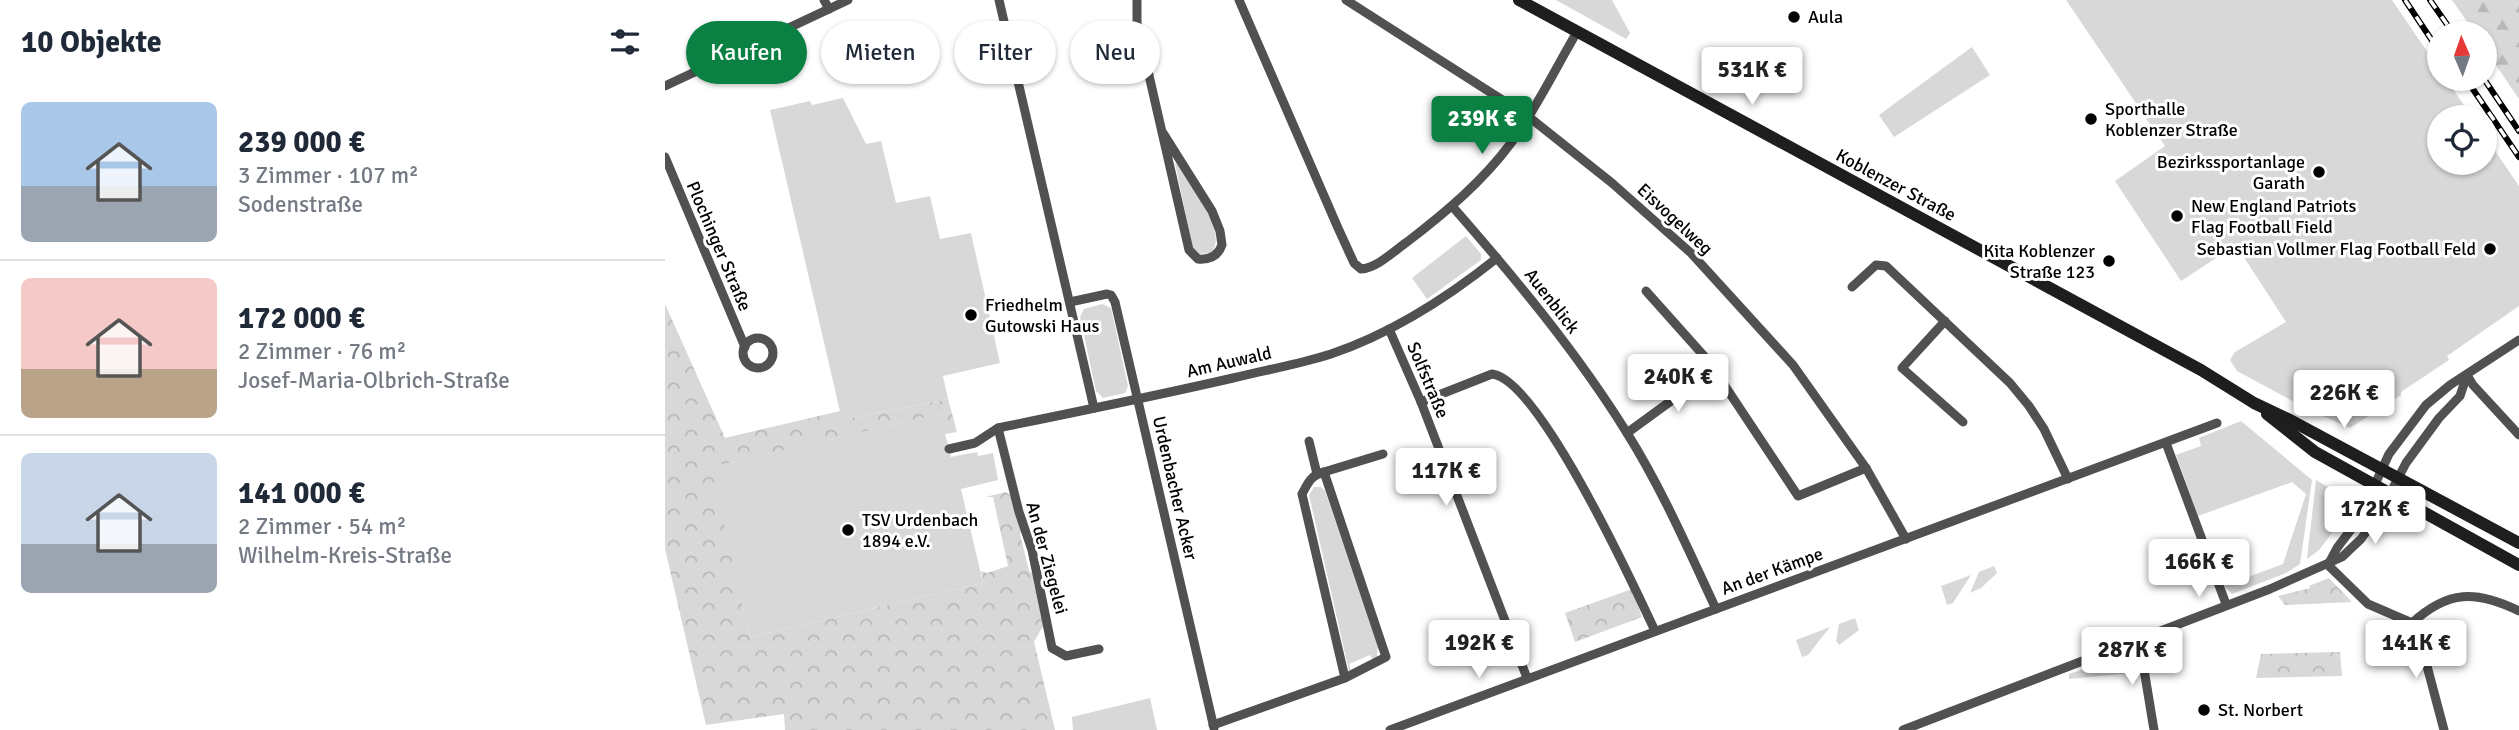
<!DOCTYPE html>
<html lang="de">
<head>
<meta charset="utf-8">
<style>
  :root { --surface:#fff; --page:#f6f6f7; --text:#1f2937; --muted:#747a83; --line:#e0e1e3; --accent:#0b8043 }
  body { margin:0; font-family:Signika,sans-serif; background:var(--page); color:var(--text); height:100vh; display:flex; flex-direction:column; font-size:26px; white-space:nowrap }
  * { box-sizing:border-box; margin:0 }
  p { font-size:23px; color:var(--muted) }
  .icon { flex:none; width:38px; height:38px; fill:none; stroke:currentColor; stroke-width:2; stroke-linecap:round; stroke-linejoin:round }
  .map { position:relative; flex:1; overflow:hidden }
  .details { display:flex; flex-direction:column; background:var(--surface); width:665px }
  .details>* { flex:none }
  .top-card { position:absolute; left:21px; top:21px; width:665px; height:63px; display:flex; gap:14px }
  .needle { width:46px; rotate:358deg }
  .controls { position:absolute; left:1762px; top:21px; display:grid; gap:14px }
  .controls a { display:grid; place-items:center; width:70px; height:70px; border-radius:50%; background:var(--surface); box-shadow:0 2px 5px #0004; font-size:35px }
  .price { position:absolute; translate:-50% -60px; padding:0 16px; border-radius:7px; background:#fff; color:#222; font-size:23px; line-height:46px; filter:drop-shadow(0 2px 4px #0008) }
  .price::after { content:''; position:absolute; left:50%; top:42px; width:21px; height:16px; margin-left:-10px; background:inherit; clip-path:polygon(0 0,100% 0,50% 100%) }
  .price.selected { background:var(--accent); color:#fff }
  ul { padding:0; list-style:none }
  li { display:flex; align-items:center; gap:21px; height:175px; padding:0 21px }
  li+li { border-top:2px solid var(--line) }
  li span { display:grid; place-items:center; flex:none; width:196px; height:140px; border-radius:10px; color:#555 }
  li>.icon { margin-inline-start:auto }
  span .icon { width:84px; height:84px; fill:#fffc; stroke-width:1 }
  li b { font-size:30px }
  h2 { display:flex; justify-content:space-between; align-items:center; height:84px; padding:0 21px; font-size:30px }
  .chip { padding:0 24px; border-radius:32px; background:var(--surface); box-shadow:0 2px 5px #0004; font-size:24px; line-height:63px }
  .chip.selected { background:var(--accent); color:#fff }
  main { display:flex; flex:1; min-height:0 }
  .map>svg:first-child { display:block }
</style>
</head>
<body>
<main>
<section class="details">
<h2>10 Objekte<svg class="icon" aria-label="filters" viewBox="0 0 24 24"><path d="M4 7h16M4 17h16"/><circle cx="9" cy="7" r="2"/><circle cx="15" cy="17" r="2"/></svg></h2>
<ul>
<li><span style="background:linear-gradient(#a9c7e8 60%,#9aa5b1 0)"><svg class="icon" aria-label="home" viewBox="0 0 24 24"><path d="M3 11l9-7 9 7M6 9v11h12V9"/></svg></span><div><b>239 000 €</b><p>3 Zimmer · 107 m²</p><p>Sodenstraße</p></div></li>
<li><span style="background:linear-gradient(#f6c9c9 65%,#b9a48a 0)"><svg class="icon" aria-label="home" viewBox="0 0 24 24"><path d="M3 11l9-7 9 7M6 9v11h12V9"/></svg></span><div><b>172 000 €</b><p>2 Zimmer · 76 m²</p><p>Josef-Maria-Olbrich-Straße</p></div></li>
<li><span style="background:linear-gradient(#c9d6e8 65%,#9aa5b1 0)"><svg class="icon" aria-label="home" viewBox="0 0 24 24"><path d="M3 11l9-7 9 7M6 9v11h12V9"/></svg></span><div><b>141 000 €</b><p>2 Zimmer · 54 m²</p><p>Wilhelm-Kreis-Straße</p></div></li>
</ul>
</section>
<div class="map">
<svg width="1854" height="730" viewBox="0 0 1854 730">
  <defs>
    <pattern id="forest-firs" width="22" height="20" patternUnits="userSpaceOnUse" patternTransform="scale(1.75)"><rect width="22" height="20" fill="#d8d8d8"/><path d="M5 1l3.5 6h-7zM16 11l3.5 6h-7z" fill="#b8b8b8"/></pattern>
    <pattern id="park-crowns" width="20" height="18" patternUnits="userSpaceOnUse" patternTransform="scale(1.75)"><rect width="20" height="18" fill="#d8d8d8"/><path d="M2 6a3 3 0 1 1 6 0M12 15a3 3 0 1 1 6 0" fill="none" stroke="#b8b8b8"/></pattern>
  </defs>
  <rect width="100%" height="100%" fill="#fff"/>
  <!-- grass -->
  <g fill="#d8d8d8">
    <polygon points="891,0 947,0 965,33 961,39"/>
    <polygon points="1401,0 1727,0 1774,69 1774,79 1781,79 1807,117 1774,117 1774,163 1820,163 1820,136 1854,186 1854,306 1782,356 1784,360 1736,392 1736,395 1685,428 1646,411 1572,371 1565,360 1570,352 1621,322 1571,245 1516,281 1450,181 1500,146"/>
    <polygon points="1307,47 1325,75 1229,137 1214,115"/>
    <polygon points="178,98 201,144 216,141 231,203 265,196 275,239 306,233 335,363 278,376 283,399 177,420 105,110 145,101 147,105"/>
    <path d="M510,163l3,1c11,18 52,70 33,89l-11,1 -7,-5z"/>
    <polygon points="801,236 816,254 816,260 762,299 747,278"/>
    <polygon points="437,304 446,308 463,386 460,393 438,398 431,391 415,317 419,309"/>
    <polygon points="275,414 286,457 312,452 313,456 328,453 333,480 296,489 318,583 85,637 45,467"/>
    <polygon points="1576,421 1647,480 1635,564 1621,573 1567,594 1559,586 1618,564 1641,494 1627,482 1533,516 1511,455 1536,446 1534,438"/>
    <polygon points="1651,480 1690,503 1654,550 1642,559"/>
    <polygon points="649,487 656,487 660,491 713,645 712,657 708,660 705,655 684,664 686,670 684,671 644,495"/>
    <polygon points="1329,566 1332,573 1316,588 1305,593 1314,572"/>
    <polygon points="1306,575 1288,603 1282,605 1276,586"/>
    <polygon points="1190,618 1194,630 1174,645 1171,641 1174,624"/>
    <polygon points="1165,627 1143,655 1137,657 1131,640"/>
    <polygon points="1470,651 1472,653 1477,672 1404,679 1404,674"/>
    <polygon points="485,698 492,730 408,730 407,717"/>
  </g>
  <!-- forest -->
  <polygon fill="url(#forest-firs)" points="1787,0 1854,0 1854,99 1820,49 1820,33 1810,33"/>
  <!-- park -->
  <g fill="url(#park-crowns)">
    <polygon points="0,304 60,438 175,411 177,420 283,399 292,432 280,434 275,414 46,467 85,637 318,583 316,571 322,573 343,566 328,497 320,497 341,492 345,495 357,530 355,534 364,571 367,573 378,626 369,642 390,730 120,730 119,714 41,725 0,549"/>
    <polygon points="1664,578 1687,602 1620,605 1613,596 1645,588 1644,586"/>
    <polygon points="967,589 977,617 910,642 900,613"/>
    <polygon points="1675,652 1677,676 1591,678 1596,654"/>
  </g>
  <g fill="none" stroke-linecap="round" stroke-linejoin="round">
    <!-- minor -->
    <g stroke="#515151" stroke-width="9">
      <polyline points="159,0 164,9"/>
      <polyline points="334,0 429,408"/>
      <path d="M472,0v23l52,227 9,9c11,1 20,-3 24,-14l-2,-14 -8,-20 -49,-78"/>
      <path d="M574,0l99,228 16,35 7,6c16,-1 33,-18 46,-27 38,-29 76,-61 104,-99 26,-35 44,-74 66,-111"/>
      <polyline points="681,0 864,117 947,183 1026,253 1128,365 1201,468 1241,539"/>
      <polyline points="0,86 183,0"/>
      <polyline points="0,157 80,347"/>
      <path d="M787,206c63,72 124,145 175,227 35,56 61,116 89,176"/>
      <polyline points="1187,287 1211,265 1221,266 1345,383 1364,406 1379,429 1403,479"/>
      <polyline points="981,291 1039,356 1056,380 1133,496 1201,468"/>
      <polyline points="405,302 442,294 446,295 450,302 549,728"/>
      <polyline points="1280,321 1237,368 1298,422"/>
      <polyline points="724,329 756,402 862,678"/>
      <circle cx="93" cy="353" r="15"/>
      <polyline points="1802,375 1808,385 1854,435"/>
      <path d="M756,402l71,-28c47,5 142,212 163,257"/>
      <polyline points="333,428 354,512 367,550 387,648 401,656 434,649"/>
      <polyline points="962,433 1047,371"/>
      <polyline points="644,441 652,474"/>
      <polyline points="1501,443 1561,604"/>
      <path d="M284,449l26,-6 23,-15c78,-16 157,-32 235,-50 33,-8 67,-14 98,-24 62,-21 116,-56 166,-96"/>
      <polyline points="659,472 718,454"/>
      <polyline points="1664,563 1672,548 1694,519 1724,454 1761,405 1785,385 1854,340"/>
      <polyline points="1663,565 1703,604 1747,623 1758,651 1779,730"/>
      <path d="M1747,623c36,-33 64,-33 107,-12"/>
      <polyline points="1474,639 1489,730"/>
      <path d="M548,725l132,-47 -43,-184c6,-11 9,-19 22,-22l62,185 -41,21"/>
      <polyline points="725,730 1552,423"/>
      <polyline points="1238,730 1605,589 1677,557 1696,539 1716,511 1741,463 1774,418 1795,396 1802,375"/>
    </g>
    <!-- secondary -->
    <g stroke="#1e1e1e" stroke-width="12">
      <polyline points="854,0 1536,370 1589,403 1625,420 1854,543"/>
      <polyline points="1602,414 1650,452 1854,565"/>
    </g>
    <defs>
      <g id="rail">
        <polyline points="1740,0 1774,51"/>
        <polyline points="1765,0 1788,33"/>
        <polyline points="1801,79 1854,157"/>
        <polyline points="1819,79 1854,131"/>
      </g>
    </defs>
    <!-- rail casing -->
    <use href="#rail" stroke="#000" stroke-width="6"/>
    <!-- rail -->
    <use href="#rail" stroke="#fff" stroke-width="3.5" stroke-dasharray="10" stroke-linecap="butt"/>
  </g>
  <!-- markers -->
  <g fill="#000" stroke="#fff" stroke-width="2.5">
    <circle cx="1129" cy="17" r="7"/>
    <circle cx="1426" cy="119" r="7"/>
    <circle cx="1654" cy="172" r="7"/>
    <circle cx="1512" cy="216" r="7"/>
    <circle cx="1825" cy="249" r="7"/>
    <circle cx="1444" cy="261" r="7"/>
    <circle cx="306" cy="315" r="7"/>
    <circle cx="183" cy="530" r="7"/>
    <circle cx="1539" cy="710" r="7"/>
  </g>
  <g text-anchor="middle" stroke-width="6" stroke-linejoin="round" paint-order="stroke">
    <!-- poi labels -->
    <g font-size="18" fill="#000" stroke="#fff" text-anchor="start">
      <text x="1143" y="23">Aula</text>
      <text x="1440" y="115">Sporthalle<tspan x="1440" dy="21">Koblenzer Straße</tspan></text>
      <text x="1640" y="168" text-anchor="end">Bezirkssportanlage<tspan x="1640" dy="21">Garath</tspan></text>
      <text x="1526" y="212">New England Patriots<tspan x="1526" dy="21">Flag Football Field</tspan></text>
      <text x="1811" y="255" text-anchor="end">Sebastian Vollmer Flag Football Feld</text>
      <text x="1430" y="257" text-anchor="end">Kita Koblenzer<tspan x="1430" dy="21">Straße 123</tspan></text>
      <text x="320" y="311">Friedhelm<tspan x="320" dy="21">Gutowski Haus</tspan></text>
      <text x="197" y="526">TSV Urdenbach<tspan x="197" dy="21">1894 e.V.</tspan></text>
      <text x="1553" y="716">St. Norbert</text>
    </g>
    <!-- street labels -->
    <g font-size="18" fill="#000" stroke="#fff">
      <text transform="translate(1231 185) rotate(28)" y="6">Koblenzer Straße</text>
      <text transform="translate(1010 219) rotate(43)" y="6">Eisvogelweg</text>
      <text transform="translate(54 246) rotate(67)" y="6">Plochinger Straße</text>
      <text transform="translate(887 301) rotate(52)" y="6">Auenblick</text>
      <text transform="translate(564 362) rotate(-13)" y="6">Am Auwald</text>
      <text transform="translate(763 380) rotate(67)" y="6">Solfstraße</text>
      <text transform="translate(510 488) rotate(77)" y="6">Urdenbacher Acker</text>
      <text transform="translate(382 558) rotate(75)" y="6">An der Ziegelei</text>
      <text transform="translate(1107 571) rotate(-20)" y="6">An der Kämpe</text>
    </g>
  </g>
</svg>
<div class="controls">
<a><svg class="needle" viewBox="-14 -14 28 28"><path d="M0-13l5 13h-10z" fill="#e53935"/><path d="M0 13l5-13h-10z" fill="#747a83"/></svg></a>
<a><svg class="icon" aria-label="locate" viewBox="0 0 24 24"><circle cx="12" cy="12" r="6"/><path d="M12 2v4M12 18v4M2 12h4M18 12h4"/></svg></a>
</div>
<b class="price" style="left:1087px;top:107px">531K €</b>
<b class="price selected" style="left:817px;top:156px">239K €</b>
<b class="price" style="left:1013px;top:414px">240K €</b>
<b class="price" style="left:1679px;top:430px">226K €</b>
<b class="price" style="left:781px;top:508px">117K €</b>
<b class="price" style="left:1710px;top:546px">172K €</b>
<b class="price" style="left:1534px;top:599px">166K €</b>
<b class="price" style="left:814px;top:680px">192K €</b>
<b class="price" style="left:1751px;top:680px">141K €</b>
<b class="price" style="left:1467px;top:687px">287K €</b>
<div class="top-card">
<a class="chip selected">Kaufen</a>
<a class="chip">Mieten</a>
<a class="chip">Filter</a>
<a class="chip">Neu</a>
</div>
</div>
</main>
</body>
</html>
